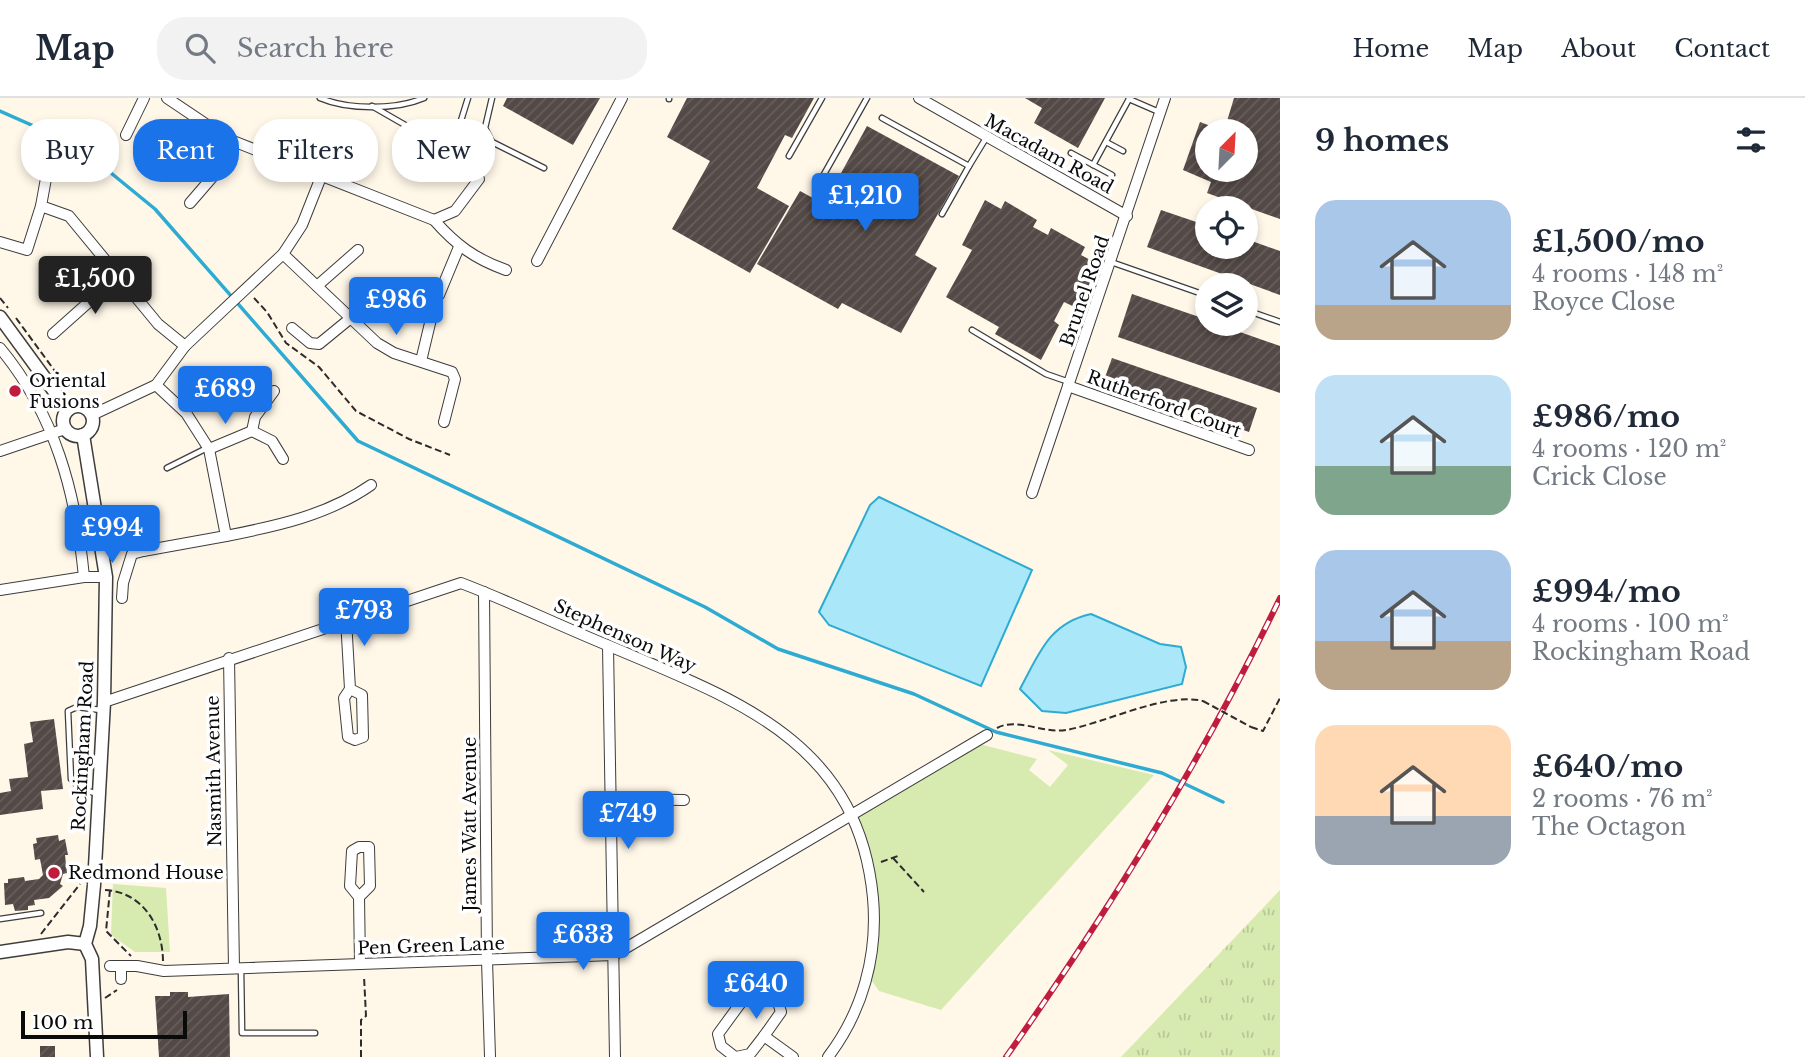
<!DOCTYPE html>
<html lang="en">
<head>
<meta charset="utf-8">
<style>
  :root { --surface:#fff; --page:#f2f2f3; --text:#1f2937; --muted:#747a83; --line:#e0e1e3; --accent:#1a73e8 }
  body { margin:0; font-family:"Libre Baskerville",serif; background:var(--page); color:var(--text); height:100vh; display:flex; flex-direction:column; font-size:26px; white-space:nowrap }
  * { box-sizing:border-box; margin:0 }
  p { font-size:23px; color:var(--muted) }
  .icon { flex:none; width:38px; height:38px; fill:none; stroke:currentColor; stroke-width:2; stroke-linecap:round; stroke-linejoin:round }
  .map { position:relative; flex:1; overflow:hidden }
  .drawer { display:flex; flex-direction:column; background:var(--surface); width:525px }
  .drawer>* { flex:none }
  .top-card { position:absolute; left:21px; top:21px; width:665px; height:63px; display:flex; gap:14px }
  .needle { width:46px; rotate:24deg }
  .controls { position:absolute; left:1195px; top:21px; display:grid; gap:14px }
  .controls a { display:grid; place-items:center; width:63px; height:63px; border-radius:50%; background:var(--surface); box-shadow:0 4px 10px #0003; font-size:35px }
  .scale { position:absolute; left:21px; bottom:18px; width:166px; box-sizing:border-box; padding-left:7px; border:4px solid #0a0a0a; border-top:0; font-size:19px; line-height:24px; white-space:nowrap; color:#0a0a0a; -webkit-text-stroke:5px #fff; paint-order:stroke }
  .price { position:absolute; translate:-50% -60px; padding:0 16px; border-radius:7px; background:var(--accent); color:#fff; font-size:23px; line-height:46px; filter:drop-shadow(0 2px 4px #0008) }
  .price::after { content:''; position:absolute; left:50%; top:42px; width:21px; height:16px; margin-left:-10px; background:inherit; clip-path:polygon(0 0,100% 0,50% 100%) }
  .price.current { background:#222; color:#fff }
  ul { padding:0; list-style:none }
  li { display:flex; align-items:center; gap:21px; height:175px; padding:0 35px }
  li span { display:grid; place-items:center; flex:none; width:196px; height:140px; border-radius:21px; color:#555 }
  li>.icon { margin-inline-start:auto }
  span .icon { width:84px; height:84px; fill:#fffc; stroke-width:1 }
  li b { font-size:30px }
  h2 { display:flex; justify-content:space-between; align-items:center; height:84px; padding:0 35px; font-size:30px }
  .chip { padding:0 24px; border-radius:28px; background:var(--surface); box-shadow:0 4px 10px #0003; font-size:24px; line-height:63px }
  .chip.current { background:var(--accent); color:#fff }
  header { display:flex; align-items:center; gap:42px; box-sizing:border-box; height:98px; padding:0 35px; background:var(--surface); border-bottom:2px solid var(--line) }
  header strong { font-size:33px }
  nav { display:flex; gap:38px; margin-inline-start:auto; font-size:24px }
  .search { width:490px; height:63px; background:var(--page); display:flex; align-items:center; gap:18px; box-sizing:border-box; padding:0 24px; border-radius:28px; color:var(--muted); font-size:26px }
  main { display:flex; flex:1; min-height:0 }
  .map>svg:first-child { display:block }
</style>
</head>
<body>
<header>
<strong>Map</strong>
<div class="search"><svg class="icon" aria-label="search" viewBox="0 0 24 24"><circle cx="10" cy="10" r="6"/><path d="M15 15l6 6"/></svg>Search here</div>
<nav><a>Home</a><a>Map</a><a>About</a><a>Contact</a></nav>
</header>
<main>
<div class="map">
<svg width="1280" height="959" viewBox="0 0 1280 959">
  <defs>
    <pattern id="grass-tufts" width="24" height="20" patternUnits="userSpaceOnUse" patternTransform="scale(1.75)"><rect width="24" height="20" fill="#d7eab0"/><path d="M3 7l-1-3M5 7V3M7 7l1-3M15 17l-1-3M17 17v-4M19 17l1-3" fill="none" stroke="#b7c796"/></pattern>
    <pattern id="building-hatch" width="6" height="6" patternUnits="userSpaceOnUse" patternTransform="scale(1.75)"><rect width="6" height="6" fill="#534946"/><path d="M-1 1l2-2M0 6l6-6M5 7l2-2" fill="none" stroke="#675f5c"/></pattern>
  </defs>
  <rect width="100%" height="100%" fill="#fff7e8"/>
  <!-- grass -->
  <polygon fill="url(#grass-tufts)" points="1280,792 1280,959 1121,959"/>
  <!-- park -->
  <g fill="#d7eab0">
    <polygon points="979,646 1037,661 1029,672 1050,689 1068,667 1048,652 1154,677 941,912 879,893 872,883 880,822 875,775 869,770 849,717"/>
    <polygon points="113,786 166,790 170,854 135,854 111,837"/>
  </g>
  <!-- water -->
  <g fill="#aae8f9" stroke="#2dabd3" stroke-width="2">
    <polygon points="879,399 1032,472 981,588 829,527 819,514 870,407"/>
    <path d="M1091,516l69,30 21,3 5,20 -4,17 -116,29 -24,-2 -22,-22c19,-35 29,-66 71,-75z"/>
  </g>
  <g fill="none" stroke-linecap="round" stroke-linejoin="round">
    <!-- stream -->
    <polyline stroke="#2dabd3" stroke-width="3.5" points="0,13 54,37 100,66 155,111 358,343 705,509 778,551 914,596 996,634 1162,675 1223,704"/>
  </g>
  <!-- building -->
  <g fill="url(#building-hatch)" fill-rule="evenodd">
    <polygon points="507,0 600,0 573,47 503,8"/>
    <polygon points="687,0 814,0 792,40 785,37 757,90 789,108 750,175 672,131 710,63 667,39"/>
    <polygon points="1025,0 1105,0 1078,50 1034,25 1042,10"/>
    <path d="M1234,0h46v121l-73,-26 4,-11 -28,-12 17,-48 24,9zM1208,33h38v39h-38z"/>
    <polygon points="867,28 959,78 915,157 937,170 901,235 842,205 838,211 757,166 800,93 824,106"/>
    <polygon points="985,102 1001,111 1005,103 1037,122 1033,129 1048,137 1051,130 1085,149 1081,157 1096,165 1081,212 1064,204 1054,223 1059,227 1041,262 995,236 999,229 946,199 972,152 962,147"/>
    <polygon points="1161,112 1208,128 1208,149 1246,149 1246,141 1280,153 1280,197 1147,149"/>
    <polygon points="1132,196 1208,222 1208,226 1217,226 1280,248 1280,295 1118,239"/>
    <polygon points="1112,260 1257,310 1249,334 1104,282"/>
    <polygon points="54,621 63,691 41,693 43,711 0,717 0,695 11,693 9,681 28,679 24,646 33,644 30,624"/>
    <polygon points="58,737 59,743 65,741 68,757 65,757 67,775 63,776 60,786 63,788 49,800 34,802 35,807 28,808 28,812 15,813 13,806 5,807 4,785 8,785 8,781 24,779 25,783 39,781 43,777 40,761 35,762 33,746 37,745 36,740"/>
    <polygon points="170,894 188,894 188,899 229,896 230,959 159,959 155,898 170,898"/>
    <rect x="40" y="948" width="15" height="11"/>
  </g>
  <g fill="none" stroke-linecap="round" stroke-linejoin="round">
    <defs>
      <g id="service">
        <path d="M320,0c28,12 76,12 104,0"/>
        <polyline points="492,0 485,30 492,44 544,70"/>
        <polyline points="669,1 669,0"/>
        <polyline points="1129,1 1159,14"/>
        <polyline points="372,8 412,31 445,39 459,29 468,0"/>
        <polyline points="882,20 969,68 986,40"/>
        <polyline points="1106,44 1123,53"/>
        <polyline points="1071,55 1112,77"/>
        <polyline points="789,58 822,0"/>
        <polyline points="1093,67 1129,1"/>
        <polyline points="823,78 867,0"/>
        <polyline points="942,116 969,68"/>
        <polyline points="1111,164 1208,198"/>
        <polyline points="1246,212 1280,224"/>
        <polyline points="972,232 1046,276 1069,284"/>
        <polyline points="167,370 207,350"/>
        <polyline points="79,428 97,428"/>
        <polyline points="98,696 81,691 71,681 68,613 77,609 101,612"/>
        <polyline points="0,821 41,815"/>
        <polyline points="241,871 242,935 315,935"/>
      </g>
      <g id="minor">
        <path d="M167,0l61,41 206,81c22,25 41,39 72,50"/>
        <polyline points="919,0 1127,118"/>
        <polyline points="126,37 144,0"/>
        <polyline points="190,105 215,76 228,41"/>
        <polyline points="41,108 69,118 158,226 185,248"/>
        <polyline points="434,122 455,113 479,81"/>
        <polyline points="0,144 27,152 41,108 47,75"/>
        <polyline points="283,156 377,245 394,255 452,274 455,281 444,324"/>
        <polyline points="537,163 622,0"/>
        <polyline points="317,188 358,152"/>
        <polyline points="439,197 459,149"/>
        <polyline points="292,230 310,245 319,246 352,219"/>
        <polyline points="53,236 118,178"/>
        <path d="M0,250c55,66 76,145 84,229"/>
        <polyline points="421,263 431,221"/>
        <polyline points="1068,288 1249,352"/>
        <polyline points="92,317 156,287 185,248 283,156 302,127 321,79"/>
        <polyline points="252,333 255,319 274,293"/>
        <polyline points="252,333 272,343 283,361"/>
        <polyline points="209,351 252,333"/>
        <polyline points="0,353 65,331"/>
        <polyline points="1032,395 1165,0"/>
        <path d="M226,438c51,-10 102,-21 145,-51"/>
        <polyline points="143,453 226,438 209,351 186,315 156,287"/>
        <polyline points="0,492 84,479 106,479"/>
        <polyline points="484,494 487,862 490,959"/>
        <polyline points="122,500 123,485 132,456 143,453 142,439"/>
        <polyline points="346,521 350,591 344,600 348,639 355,642 363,639 362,597 350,591"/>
        <polyline points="608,548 615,959"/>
        <polyline points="229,560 234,870"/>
        <path d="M104,604l357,-119c50,19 97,42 146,62 127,54 251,95 266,253 5,57 -10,113 -45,159"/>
        <polyline points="612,701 684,702"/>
        <polyline points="359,799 370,788 369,749 359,749 352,753 350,788 359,799 360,866"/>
        <polyline points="110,868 137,868 164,873 614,857 987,637"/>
        <polyline points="121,868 121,881"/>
        <polyline points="735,959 721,948 718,936 748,895 763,892 777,901 781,914 764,938 793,959"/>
        <polyline points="736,959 750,956 764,938"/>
      </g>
      <g id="tertiary">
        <polyline points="0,219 68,312"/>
        <circle cx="78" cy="323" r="15"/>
        <polyline points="83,337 106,479 104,604 94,787 90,828 85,846 92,861 97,959"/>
        <polyline points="0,854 68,844 85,846"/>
      </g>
    </defs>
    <!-- service casing -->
    <use href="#service" stroke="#3d3d3d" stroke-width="7"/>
    <!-- minor casing -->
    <use href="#minor" stroke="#3d3d3d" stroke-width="12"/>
    <!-- tertiary casing -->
    <use href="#tertiary" stroke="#3d3d3d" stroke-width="15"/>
    <!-- path -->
    <g stroke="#2c2c2c" stroke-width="2" stroke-dasharray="7 3.5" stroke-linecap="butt">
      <polyline points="0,200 8,210"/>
      <polyline points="254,200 267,214 286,245 319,269 356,313 409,341 450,357"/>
      <polyline points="16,220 60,280"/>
      <polyline points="1251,629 1263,633 1280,600"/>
      <path d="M997,630c20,-11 46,6 69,2 40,-7 98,-38 137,-29"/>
      <polyline points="893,760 924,794"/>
      <polyline points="881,764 898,758"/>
      <path d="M105,792c38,2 58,36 58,72"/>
      <polyline points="110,792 106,833 131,858"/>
      <polyline points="41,836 80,786"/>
      <polyline points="105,900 117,892"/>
      <polyline points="361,959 361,922 366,918 364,878"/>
    </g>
    <!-- service -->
    <use href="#service" stroke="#fff" stroke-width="4.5"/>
    <!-- minor -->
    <use href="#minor" stroke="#fff" stroke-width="10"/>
    <!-- tertiary -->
    <use href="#tertiary" stroke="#fff" stroke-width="12"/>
    <defs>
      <path id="rail" d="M1006,959c103,-146 197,-298 274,-459"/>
    </defs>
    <!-- rail casing -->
    <use href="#rail" stroke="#c01d3e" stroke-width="6"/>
    <!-- rail -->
    <use href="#rail" stroke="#fff" stroke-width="3.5" stroke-dasharray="10" stroke-linecap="butt"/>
    <!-- path-bridge -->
    <polyline stroke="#2c2c2c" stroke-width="2" stroke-dasharray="7 3.5" stroke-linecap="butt" points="1203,603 1251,629"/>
  </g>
  <!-- markers -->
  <g fill="#c01d3e" stroke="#fff" stroke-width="2.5">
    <circle cx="15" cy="293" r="7"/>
    <circle cx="54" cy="775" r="7"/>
  </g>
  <g text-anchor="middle" stroke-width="7" stroke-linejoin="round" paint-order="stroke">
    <!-- street labels -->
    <g font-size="18" fill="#0a0a0a" stroke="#fff">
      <text transform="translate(1049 56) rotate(29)" y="6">Macadam Road</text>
      <text transform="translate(1085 193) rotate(-71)" y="6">Brunel Road</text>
      <text transform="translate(1164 306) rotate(20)" y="6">Rutherford Court</text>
      <text transform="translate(625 538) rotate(24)" y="6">Stephenson Way</text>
      <text transform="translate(83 648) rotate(-87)" y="6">Rockingham Road</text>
      <text transform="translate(214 673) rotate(-91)" y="6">Nasmith Avenue</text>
      <text transform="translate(470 726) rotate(-90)" y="6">James Watt Avenue</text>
      <text transform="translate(431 848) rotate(-2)" y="6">Pen Green Lane</text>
    </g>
    <!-- poi labels -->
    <g font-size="18" fill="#0a0a0a" stroke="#fff" text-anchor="start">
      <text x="29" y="289">Oriental<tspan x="29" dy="21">Fusions</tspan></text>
      <text x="68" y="781">Redmond House</text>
    </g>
  </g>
</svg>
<div class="controls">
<a><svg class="needle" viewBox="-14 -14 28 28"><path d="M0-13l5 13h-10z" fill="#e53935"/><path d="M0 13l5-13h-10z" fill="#747a83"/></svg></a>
<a><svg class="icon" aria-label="locate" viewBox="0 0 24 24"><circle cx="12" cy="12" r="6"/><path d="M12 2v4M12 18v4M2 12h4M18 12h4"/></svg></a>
<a><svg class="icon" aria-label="layers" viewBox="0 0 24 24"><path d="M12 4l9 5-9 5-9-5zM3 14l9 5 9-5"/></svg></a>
</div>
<div class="scale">100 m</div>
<b class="price" style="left:865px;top:135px">£1,210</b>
<b class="price current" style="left:95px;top:218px">£1,500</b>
<b class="price" style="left:396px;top:239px">£986</b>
<b class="price" style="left:225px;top:328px">£689</b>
<b class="price" style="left:112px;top:467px">£994</b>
<b class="price" style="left:364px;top:550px">£793</b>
<b class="price" style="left:628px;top:753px">£749</b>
<b class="price" style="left:583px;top:874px">£633</b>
<b class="price" style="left:756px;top:923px">£640</b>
<div class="top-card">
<a class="chip">Buy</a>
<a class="chip current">Rent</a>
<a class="chip">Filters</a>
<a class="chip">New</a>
</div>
</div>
<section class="drawer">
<h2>9 homes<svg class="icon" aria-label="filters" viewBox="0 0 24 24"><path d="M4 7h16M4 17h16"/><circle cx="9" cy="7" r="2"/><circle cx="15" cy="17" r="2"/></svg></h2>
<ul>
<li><span style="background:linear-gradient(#a9c7e8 75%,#b9a48a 0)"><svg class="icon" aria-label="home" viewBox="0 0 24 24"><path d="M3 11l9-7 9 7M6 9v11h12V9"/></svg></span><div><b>£1,500/mo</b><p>4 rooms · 148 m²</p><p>Royce Close</p></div></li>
<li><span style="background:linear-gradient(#bfe0f5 65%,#7fa58c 0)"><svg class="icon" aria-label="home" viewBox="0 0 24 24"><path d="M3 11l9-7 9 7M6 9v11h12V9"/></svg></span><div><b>£986/mo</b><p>4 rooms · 120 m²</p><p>Crick Close</p></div></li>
<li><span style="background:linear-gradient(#a9c7e8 65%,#b9a48a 0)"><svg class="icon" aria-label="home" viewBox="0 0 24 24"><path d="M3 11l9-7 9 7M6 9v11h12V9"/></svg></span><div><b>£994/mo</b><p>4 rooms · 100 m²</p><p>Rockingham Road</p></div></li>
<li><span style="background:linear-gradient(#ffd9b3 65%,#9aa5b1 0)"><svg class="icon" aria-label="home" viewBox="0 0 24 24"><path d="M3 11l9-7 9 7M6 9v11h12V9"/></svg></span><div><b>£640/mo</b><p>2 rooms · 76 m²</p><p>The Octagon</p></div></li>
</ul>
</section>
</main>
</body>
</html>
